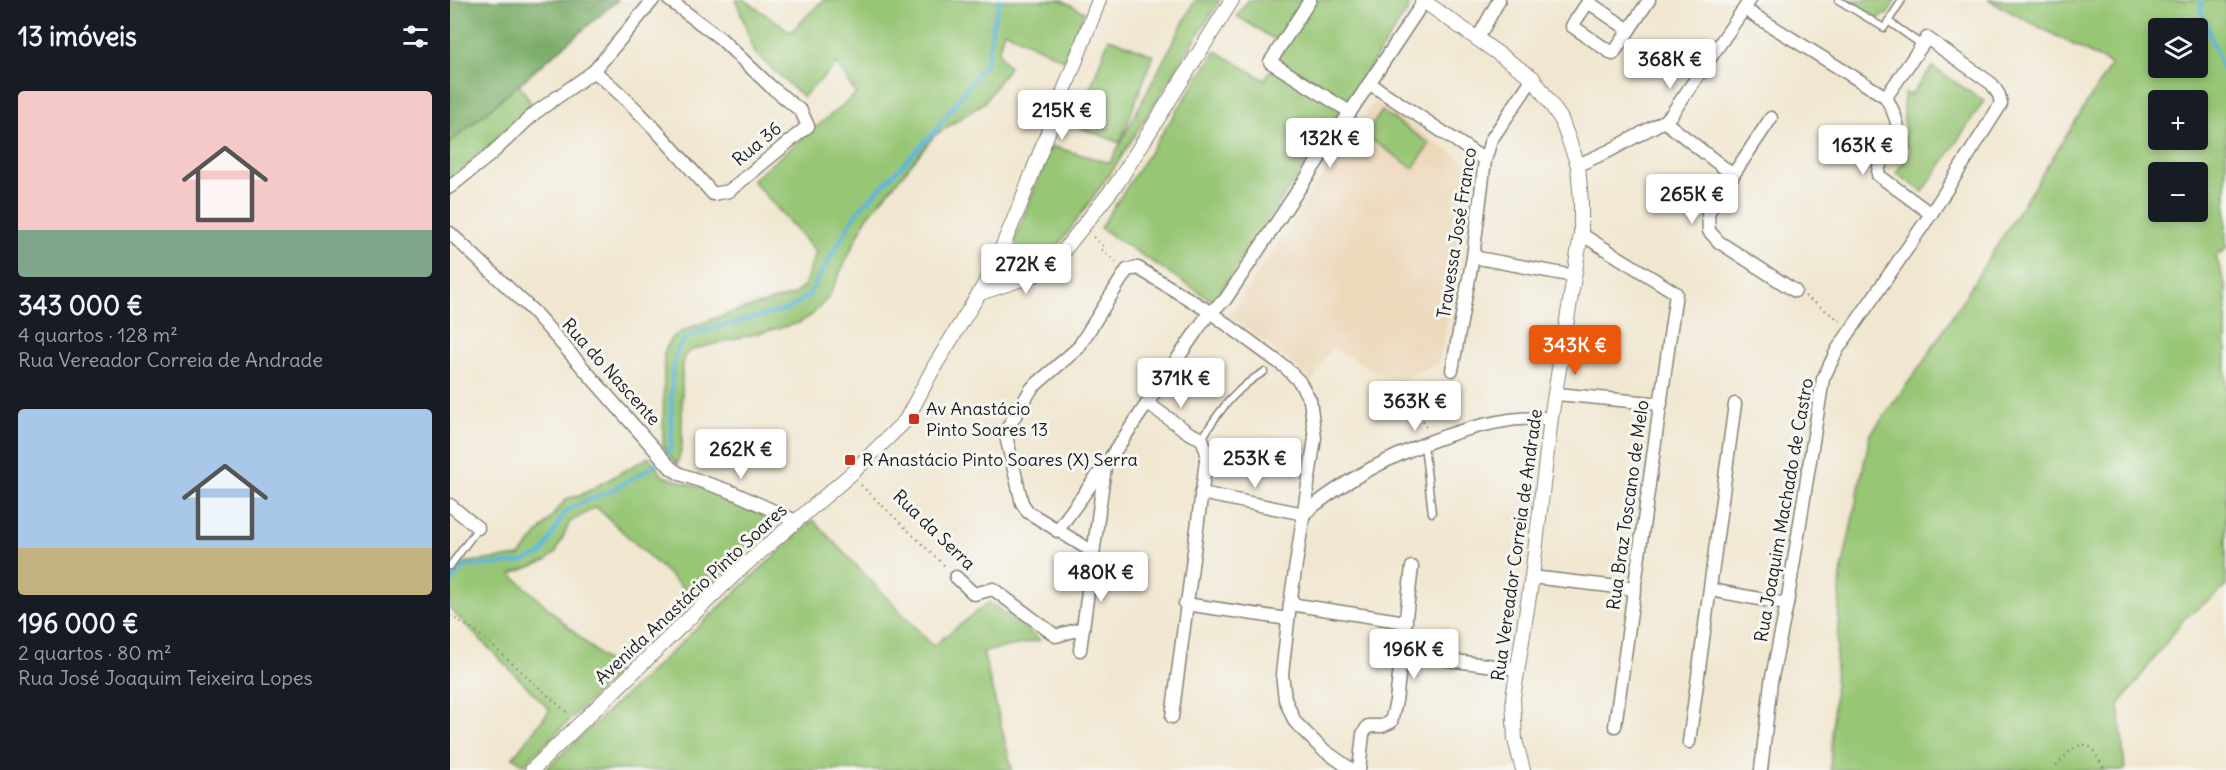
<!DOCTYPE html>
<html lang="pt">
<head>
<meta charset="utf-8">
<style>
  :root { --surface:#171b24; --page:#242831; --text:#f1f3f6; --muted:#9ea1a6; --accent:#ea580c }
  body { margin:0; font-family:Delius,sans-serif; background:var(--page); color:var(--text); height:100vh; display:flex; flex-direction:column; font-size:22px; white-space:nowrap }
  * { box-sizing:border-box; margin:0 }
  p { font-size:20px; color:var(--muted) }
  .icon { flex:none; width:33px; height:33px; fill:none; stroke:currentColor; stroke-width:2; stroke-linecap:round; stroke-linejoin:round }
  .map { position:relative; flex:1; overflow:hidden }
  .sheet { display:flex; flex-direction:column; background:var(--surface); width:450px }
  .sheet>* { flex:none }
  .fabs { position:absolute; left:1698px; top:18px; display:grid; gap:12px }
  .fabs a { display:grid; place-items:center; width:60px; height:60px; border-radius:6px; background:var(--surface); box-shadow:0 3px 9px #0003; font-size:30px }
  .price { position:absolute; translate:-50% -51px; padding:0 14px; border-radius:6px; background:#fff; color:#222; font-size:20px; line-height:39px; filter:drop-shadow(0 2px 3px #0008) }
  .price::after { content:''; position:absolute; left:50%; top:36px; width:18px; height:14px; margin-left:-9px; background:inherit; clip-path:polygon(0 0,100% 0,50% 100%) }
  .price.selected { background:var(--accent); color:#fff }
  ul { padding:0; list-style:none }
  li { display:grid; align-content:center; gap:12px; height:318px; padding:0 18px }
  li span { display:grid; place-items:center; height:186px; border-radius:6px; color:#555 }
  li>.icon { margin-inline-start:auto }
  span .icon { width:108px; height:108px; fill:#fffc; stroke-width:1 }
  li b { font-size:26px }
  h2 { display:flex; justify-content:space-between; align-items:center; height:72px; padding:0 18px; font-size:26px }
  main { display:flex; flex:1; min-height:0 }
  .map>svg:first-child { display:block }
</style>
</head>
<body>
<main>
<section class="sheet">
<h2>13 imóveis<svg class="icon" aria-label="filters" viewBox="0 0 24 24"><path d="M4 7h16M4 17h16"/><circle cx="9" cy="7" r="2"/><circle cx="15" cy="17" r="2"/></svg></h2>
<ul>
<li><span style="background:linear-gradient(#f6c9c9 75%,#7fa58c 0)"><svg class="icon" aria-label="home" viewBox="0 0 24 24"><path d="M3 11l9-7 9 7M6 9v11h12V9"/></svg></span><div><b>343 000 €</b><p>4 quartos · 128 m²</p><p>Rua Vereador Correia de Andrade</p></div></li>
<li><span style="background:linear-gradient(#a9c7e8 75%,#c2b280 0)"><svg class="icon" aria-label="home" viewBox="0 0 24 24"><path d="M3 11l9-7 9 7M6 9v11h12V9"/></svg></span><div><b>196 000 €</b><p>2 quartos · 80 m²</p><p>Rua José Joaquim Teixeira Lopes</p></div></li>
</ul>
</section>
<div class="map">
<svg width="1776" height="770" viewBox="0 0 1776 770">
  <rect width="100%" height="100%" fill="#f6f6f2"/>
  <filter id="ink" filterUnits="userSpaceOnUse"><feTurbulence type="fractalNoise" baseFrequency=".0167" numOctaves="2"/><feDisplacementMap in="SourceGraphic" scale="12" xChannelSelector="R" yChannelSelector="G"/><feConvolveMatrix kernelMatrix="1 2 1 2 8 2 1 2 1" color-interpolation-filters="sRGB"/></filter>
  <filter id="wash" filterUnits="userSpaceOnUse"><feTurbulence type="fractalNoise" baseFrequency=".008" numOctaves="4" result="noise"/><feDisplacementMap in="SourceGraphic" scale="24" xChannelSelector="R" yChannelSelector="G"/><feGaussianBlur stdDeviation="1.35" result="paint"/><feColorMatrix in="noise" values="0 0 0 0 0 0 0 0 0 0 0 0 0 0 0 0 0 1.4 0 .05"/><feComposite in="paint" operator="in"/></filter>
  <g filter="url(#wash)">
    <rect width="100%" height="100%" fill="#f1e7d0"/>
    <!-- built -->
    <polygon fill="#ecd8ba" points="925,100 1027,170 989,362 947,382 881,348 863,381 780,315"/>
    <!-- green -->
    <g fill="#97c674" stroke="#5a7148" stroke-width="1.5" fill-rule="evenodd">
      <path d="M286,0h9l46,32 32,-32h239l22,12 -20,48 -60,-29 -6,21 11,15 -25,36 -49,32 -69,84 -38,79 -16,17 -13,8 -104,26 -8,4 -5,10v83l-5,19 -14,-19 1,-93c2,-4 4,-10 6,-13 14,-16 99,-38 123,-45l11,-9 12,-34 -64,-72 104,-86 -19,-30 -34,33 -48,-44z"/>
      <path d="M745,0h25l-104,165 -63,88c-21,13 -32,10 -38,-15l36,-92 59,17z"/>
      <polygon points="798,0 958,0 959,8 765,299 761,300 650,228 766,51 815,80 835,46 787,16"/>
      <polygon points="1398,0 1445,0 1438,14 1427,19"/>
      <path d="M1538,0h238v249l-10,7 10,33v298l-42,32 -65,86 6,65h-295l11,-196 29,-139 54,-74 185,-293 1,-4zM1708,28h40v40h-40zM1708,100h40v40h-40zM1708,172h40v40h-40z"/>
      <polygon points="659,38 703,55 670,143 626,126"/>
      <path d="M1482,67l52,34 -61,91 -27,-19 15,-23 -6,-6c1,-15 -5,-39 0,-51l6,2z"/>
      <polygon points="69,84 83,106 0,181 0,143"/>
      <polygon points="932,111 980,144 963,168 915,135"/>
      <polygon points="199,457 213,476 258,490 314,513 321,517 322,527 245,599 146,507 120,522 106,552 96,561 61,574 168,672 74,765 63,757 100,710 0,609 0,573 12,563 70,556 116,499 131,495"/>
      <polygon points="363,520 483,646 539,602 590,640 533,652 562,770 95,770"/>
    </g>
    <!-- forest -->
    <polygon fill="#79ab66" stroke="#4a6441" stroke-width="1.5" points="0,0 168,0 0,143"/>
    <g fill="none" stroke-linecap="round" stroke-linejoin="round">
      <!-- stream -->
      <g stroke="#5fb6db" stroke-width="4">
        <polyline points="1751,0 1751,11 1776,77"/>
        <path d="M0,585l8,-13 7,-5 56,-5 21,-8 22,-41 8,-6 38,-16 41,-23 20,-20c2,-25 -5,-89 12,-107 4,-5 10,-6 16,-9l90,-23 19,-13 48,-83 79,-82 52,-70 6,-37 7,-24"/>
      </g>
    </g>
  </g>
  <g filter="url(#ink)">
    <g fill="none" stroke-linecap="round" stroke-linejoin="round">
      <defs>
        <g id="service">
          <polyline points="1388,0 1434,28 1452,0"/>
          <polyline points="1438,21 1472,45"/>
          <path d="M752,439c15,-26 35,-52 62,-67"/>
          <polyline points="974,445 982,513"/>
          <polyline points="0,566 28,528"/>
        </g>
        <g id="minor">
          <polyline points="860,0 820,62 900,112"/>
          <polyline points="1294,9 1436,97 1477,38 1542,84 1549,95 1551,104 1481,214 1387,350 1373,379 1337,604 1321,682 1311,770"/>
          <polyline points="1179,30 1138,2 1122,26 1163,54 1199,0"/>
          <polyline points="1028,38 1049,0"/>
          <path d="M144,71c44,36 81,80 119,123l16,-3 79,-65 -7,-15 -31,-25 -50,-48 -51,-38"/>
          <polyline points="919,83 1035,160"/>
          <path d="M1436,97c4,8 9,17 11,26 5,19 -20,34 -19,52l53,39"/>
          <polyline points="1214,121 1283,175 1258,213 1259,231 1269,242 1345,291"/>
          <polyline points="1128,165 1161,150 1214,121 1221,115 1300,0"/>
          <polyline points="1283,175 1321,118"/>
          <polyline points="0,187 40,155 85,113 144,71 203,0"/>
          <polyline points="0,233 84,312 221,468 230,474 282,492 346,521"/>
          <polyline points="1131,234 1226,293 1165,726"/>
          <polyline points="1023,257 1124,276"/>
          <polyline points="1002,370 1023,257 1035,160 1041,140 1083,78"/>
          <polyline points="1107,394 1211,404"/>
          <polyline points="697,403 739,433 752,439 757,453 722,717"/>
          <path d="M751,493l103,21c52,-45 138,-84 206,-94 14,-2 28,-2 41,-2"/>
          <polyline points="0,505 28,528"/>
          <polyline points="607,531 656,464 745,333 760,312 775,300 974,1"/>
          <polyline points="643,552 578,512 572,503 555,432 582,388 628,348 677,270 688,268 760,312 835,367 849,381 860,400 865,438 840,604 832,674 835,699 845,722 871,748 902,770"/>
          <polyline points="506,577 524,594 543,589 606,636 633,628"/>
          <polyline points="1082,577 1185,589"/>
          <polyline points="1261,590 1337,604"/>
          <polyline points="735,604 838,619"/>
          <polyline points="840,604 956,622"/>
          <polyline points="630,650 655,467"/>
          <polyline points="952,654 1067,669"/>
          <polyline points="1239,742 1285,404"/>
          <polyline points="909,770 913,734 918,726 932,726 941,722 946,701 962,567"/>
        </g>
        <g id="tertiary">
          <polyline points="972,0 1083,78 1111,119 1128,165 1131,202 1131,234 1101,418 1082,577 1063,698 1065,740 1073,770"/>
          <path d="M552,251c13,14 24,20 44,14"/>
          <polyline points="530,293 587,274 604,263 668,182 782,0"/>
          <polyline points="82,770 288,571 401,474 456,420 484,367 541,274 570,205 649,0"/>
        </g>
      </defs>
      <!-- service casing -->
      <use href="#service" stroke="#868276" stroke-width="9"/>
      <!-- minor casing -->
      <use href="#minor" stroke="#868276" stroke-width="15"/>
      <!-- tertiary casing -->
      <use href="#tertiary" stroke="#868276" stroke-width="16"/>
      <!-- path -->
      <g stroke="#868276" stroke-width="2" stroke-dasharray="1.5 4.5" stroke-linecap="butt">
        <polyline points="643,237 653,246 651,249 667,263"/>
        <polyline points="1355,296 1392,322"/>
        <polyline points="949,386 971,415 977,430"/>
        <polyline points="411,485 497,568"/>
        <polyline points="0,616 26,631 120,715"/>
        <polyline points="1602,770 1622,749 1633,744 1642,748 1655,770"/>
      </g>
      <!-- service -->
      <use href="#service" stroke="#fff" stroke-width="6"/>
      <!-- minor -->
      <use href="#minor" stroke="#fff" stroke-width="12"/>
      <!-- tertiary -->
      <use href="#tertiary" stroke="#fff" stroke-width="14"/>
    </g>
  </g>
  <!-- markers -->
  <g fill="#c8321e" stroke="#f6f6f2" stroke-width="2">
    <rect x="458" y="413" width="12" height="12" rx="3"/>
    <rect x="394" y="454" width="12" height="12" rx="3"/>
  </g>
  <g text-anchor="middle" stroke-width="6" stroke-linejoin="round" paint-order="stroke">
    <!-- street labels -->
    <g font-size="18" fill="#1c1c1c" stroke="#f6f6f2">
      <text transform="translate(307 144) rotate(-40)" y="6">Rua 36</text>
      <text transform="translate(1007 233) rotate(-81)" y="6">Travessa José Franco</text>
      <text transform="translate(161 372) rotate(48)" y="6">Rua do Nascente</text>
      <text transform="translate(1178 505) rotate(-82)" y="6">Rua Braz Toscano de Melo</text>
      <text transform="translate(1334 510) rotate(-80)" y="6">Rua Joaquim Machado de Castro</text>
      <text transform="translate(484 530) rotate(44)" y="6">Rua da Serra</text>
      <text transform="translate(1067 545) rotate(-82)" y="6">Rua Vereador Correia de Andrade</text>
      <text transform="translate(241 594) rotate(-43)" y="6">Avenida Anastácio Pinto Soares</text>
    </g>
    <!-- poi labels -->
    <g font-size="18" fill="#1c1c1c" stroke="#f6f6f2" text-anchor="start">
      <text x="476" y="415">Av Anastácio<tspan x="476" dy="21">Pinto Soares 13</tspan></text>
      <text x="412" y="466">R Anastácio Pinto Soares (X) Serra</text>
    </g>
  </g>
</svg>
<div class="fabs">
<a><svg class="icon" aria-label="layers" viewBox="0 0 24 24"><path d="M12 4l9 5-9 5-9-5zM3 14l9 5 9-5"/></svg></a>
<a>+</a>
<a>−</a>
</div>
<b class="price" style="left:1220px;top:90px">368K €</b>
<b class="price" style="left:612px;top:141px">215K €</b>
<b class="price" style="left:880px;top:169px">132K €</b>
<b class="price" style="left:1413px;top:176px">163K €</b>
<b class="price" style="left:1242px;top:225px">265K €</b>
<b class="price" style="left:576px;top:295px">272K €</b>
<b class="price selected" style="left:1125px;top:376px">343K €</b>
<b class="price" style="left:731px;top:409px">371K €</b>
<b class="price" style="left:965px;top:432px">363K €</b>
<b class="price" style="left:291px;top:480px">262K €</b>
<b class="price" style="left:805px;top:489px">253K €</b>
<b class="price" style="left:651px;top:603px">480K €</b>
<b class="price" style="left:964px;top:680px">196K €</b>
</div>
</main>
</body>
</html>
